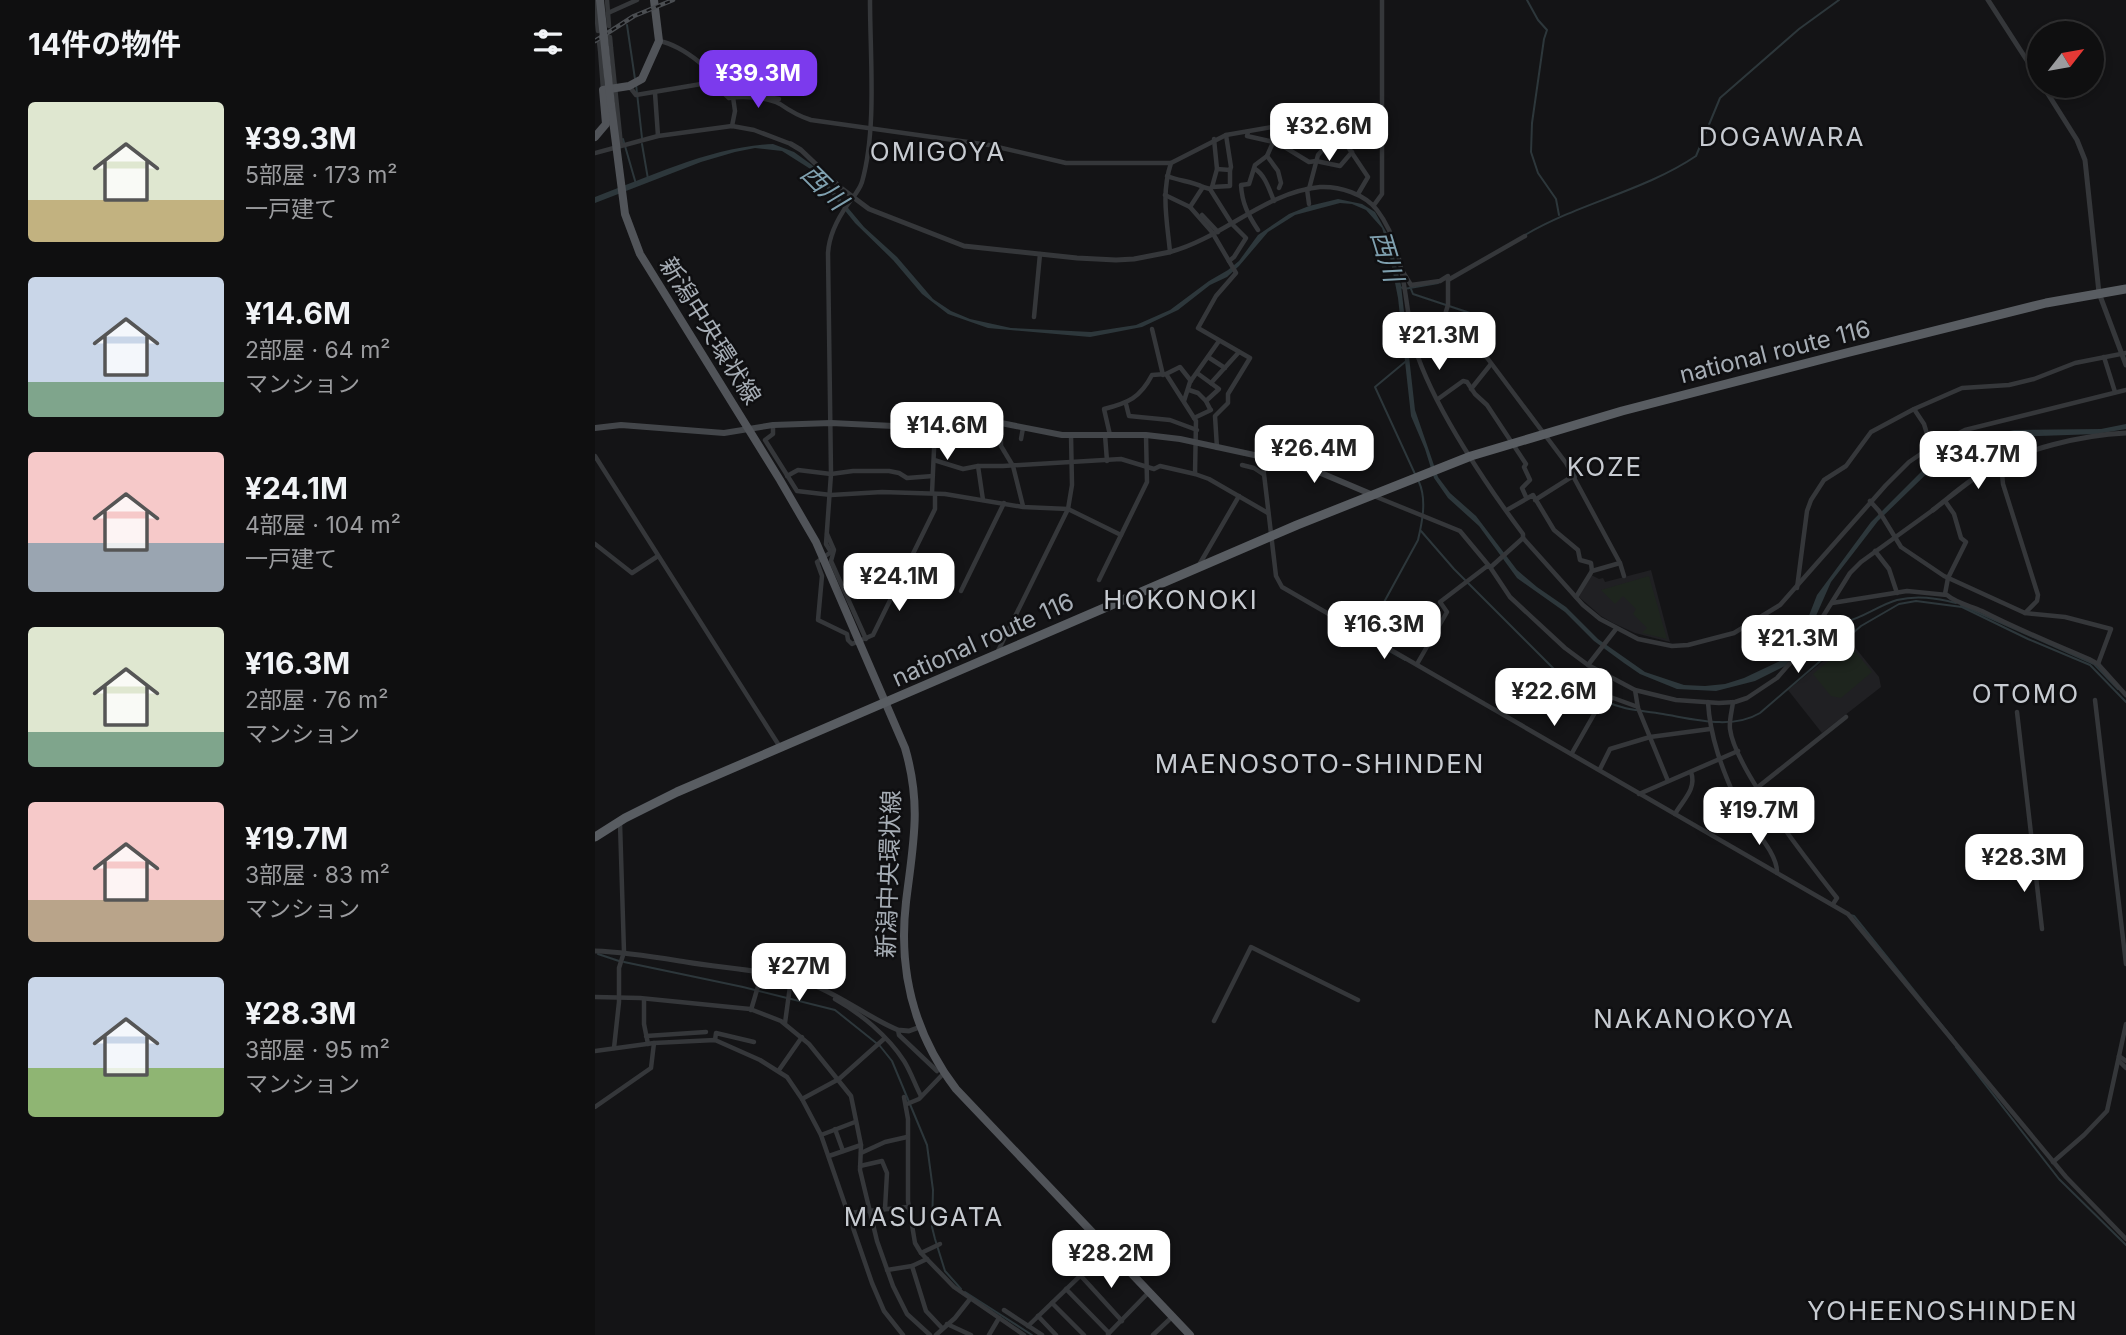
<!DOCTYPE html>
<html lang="ja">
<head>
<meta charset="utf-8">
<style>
  :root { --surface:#0f0f10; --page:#1d1d1e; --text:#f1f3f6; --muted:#9b9c9f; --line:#2f2f30; --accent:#7c3aed }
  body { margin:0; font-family:Inter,"Noto Sans JP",sans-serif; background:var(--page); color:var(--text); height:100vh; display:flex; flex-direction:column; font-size:26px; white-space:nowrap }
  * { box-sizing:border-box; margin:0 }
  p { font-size:23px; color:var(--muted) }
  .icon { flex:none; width:38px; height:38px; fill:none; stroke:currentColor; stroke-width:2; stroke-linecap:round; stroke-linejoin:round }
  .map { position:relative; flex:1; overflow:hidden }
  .side { display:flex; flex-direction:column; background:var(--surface); width:595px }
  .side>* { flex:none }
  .needle { width:46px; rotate:59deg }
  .tools { position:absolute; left:1432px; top:21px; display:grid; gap:14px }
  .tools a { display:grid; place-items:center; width:77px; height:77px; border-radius:50%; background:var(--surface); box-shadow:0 4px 10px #0003,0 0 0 2px var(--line); font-size:35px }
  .price { position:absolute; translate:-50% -60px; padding:0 16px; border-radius:14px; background:#fff; color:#222; font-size:23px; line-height:46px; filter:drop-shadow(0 2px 4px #0008) }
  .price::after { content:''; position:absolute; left:50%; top:42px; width:21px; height:16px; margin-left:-10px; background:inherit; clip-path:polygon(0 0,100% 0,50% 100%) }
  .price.current { background:var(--accent); color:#fff }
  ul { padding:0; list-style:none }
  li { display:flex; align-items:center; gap:21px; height:175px; padding:0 28px }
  li span { display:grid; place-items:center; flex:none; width:196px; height:140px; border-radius:7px; color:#555 }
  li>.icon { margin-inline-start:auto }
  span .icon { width:84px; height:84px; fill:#fffc; stroke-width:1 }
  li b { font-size:30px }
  h2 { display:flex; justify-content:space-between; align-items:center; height:84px; padding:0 28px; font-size:30px }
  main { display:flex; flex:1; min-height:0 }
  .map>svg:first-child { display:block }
</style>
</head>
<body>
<main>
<section class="side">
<h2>14件の物件<svg class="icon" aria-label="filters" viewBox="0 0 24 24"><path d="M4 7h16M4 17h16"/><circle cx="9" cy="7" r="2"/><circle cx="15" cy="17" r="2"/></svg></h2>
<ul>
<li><span style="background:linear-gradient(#dfe7d0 70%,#c2b280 0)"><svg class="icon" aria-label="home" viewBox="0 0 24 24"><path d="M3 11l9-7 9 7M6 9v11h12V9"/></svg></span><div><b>¥39.3M</b><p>5部屋 · 173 m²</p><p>一戸建て</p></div></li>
<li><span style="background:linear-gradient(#c9d6e8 75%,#7fa58c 0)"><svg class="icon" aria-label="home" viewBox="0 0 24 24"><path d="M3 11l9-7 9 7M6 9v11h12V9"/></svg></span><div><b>¥14.6M</b><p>2部屋 · 64 m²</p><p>マンション</p></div></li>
<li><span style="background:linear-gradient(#f6c9c9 65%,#9aa5b1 0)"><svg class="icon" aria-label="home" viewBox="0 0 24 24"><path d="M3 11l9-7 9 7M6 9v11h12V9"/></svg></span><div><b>¥24.1M</b><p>4部屋 · 104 m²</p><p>一戸建て</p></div></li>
<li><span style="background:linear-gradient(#dfe7d0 75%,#7fa58c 0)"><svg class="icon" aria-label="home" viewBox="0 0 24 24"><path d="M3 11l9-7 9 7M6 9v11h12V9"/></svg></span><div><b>¥16.3M</b><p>2部屋 · 76 m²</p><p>マンション</p></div></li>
<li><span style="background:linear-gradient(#f6c9c9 70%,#b9a48a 0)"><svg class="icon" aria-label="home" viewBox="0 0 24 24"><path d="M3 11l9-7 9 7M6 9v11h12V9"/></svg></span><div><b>¥19.7M</b><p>3部屋 · 83 m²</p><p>マンション</p></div></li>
<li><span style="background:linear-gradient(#c9d6e8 65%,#8fb573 0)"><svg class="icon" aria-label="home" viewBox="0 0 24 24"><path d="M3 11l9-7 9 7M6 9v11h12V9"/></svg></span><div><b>¥28.3M</b><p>3部屋 · 95 m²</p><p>マンション</p></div></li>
</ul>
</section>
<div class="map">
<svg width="1531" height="1335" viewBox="0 0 1531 1335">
  <rect width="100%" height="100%" fill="#141416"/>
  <!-- built -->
  <g fill="#202023">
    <polygon points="1056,570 1075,642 1040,633 1018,623 1006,616 983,596 996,575 1004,579 1008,578 1010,582"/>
    <polygon points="1254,640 1284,677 1286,687 1227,733 1193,690"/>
  </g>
  <!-- green -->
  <g fill="#1e251e">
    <polygon points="1054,576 1072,639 1047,633 1052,628 1038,614 1041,609 1028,596 1020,604 1006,590"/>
    <polygon points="1254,644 1277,672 1246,698 1236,696 1218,674"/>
  </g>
  <!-- water -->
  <path fill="#2d373b" d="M178,144l21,8 18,13 52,62 33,30 36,42 18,12 19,8 41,9 80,4 45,-7 34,-15 39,-29 19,-11 11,-9 19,-26 31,-21 20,-8 29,-7 24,5 13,8 14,25 12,48 14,125 23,67 12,16 26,23 41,54 20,17 29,20 32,32 47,33 39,13 21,1 20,-2 19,-6 40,-19 19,-28 14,-36 54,-73 59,-59 14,-10 41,-17 29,-6 87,-1 25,-5v5l-29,5 -91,3 -44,12 -17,7 -67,65 -47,61 -27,61 -19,23 -30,15 -39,10 -39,-2 -37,-15 -16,-11 -30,-22 -29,-29 -48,-34 -38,-52 -31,-28 -14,-20 -9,-29 -14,-33 -13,-118 -10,-51 -6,-19 -16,-18 -14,-6 -12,-1 -45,12 -27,17 -29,34 -12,11 -17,8 -32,25 -36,17 -52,10 -102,-9 -40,-14 -26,-20 -29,-34 -38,-37 -43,-53 -30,-19 -27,-3 -20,4 -34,10 -106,41v-6c57,-21 116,-50 178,-53z"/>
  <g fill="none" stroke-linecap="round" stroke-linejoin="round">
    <!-- stream -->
    <g stroke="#2d373b" stroke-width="2">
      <polyline points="932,0 943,20 952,30 949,39 937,123 936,152 943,173 961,199 964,215"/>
      <polyline points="32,25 40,79"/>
      <polyline points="41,84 47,138"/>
      <polyline points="28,139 41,184"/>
      <polyline points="47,144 53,179"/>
      <path d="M930,235c54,-32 119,-44 171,-79l24,-58 79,-69 40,-29"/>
      <polyline points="804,286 809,289 843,283"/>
      <polyline points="816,289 818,294 878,314 889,351"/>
      <polyline points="810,362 780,387 820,474"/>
      <polyline points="974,464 981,477"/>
      <polyline points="826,531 859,569 961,671 973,681 1005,698"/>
      <polyline points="1366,605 1499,664 1523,689"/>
      <path d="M1221,616c27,20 55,-9 81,-16 20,-5 39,-2 59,3"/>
      <path d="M785,642l-5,-18 2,-9 41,-75c4,-17 9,-40 1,-58"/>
      <polyline points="787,647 810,660"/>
      <path d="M1010,701c21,10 36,9 58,13 30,5 69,16 97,-1l101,-87 38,-22 17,-3 46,6 66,32 62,26 36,37"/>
      <polyline points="1255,915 1259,916 1358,1039"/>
      <polyline points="3,954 24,961"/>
      <polyline points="29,962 148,987 240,1010 285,1046 297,1061 332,1145 338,1190 337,1227 340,1239 350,1271 366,1289"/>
      <polyline points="1361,1047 1464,1179 1531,1245"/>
      <polyline points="370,1292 437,1335"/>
    </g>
    <!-- minor -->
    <g stroke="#35373a" stroke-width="4.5">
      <polyline points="12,0 14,26"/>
      <path d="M275,0c0,56 7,129 -8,182 -3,9 -9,15 -14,22 -10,14 -19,32 -20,49l3,221 -5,70 5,8 -14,10 5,14 -4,44 29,14 1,6 4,4 21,-9 62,-126v-15"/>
      <polyline points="0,2 3,31"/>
      <polyline points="13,13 42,0"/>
      <polyline points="12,37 15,37 16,48"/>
      <path d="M64,41c27,5 55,33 74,53"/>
      <polyline points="4,42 5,50"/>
      <path d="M117,74l-2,12h6l13,12c14,-2 38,-1 51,6 10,7 18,12 31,16l178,25 77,18h105"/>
      <polyline points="34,86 41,95 124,81"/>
      <polyline points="8,89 5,50 16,48 26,145"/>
      <polyline points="60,93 63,136"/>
      <polyline points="142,93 145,93 153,75"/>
      <polyline points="146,93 184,99"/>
      <polyline points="719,122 719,129 735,140"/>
      <polyline points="137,126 140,111 138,97"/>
      <polyline points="653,132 652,136 683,143 714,162 721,161 745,166 757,152"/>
      <polyline points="704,134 713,122"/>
      <polyline points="0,153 63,136 137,126 159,130 196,144"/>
      <polyline points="672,156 683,171 686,183 684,188"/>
      <polyline points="622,169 635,170 636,167 631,135"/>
      <path d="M660,169c10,6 14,20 19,32"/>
      <path d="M572,176c12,5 25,5 36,11l-13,20"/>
      <polyline points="608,187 615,189 617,187 622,169 619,139"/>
      <polyline points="617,187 635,186 635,170"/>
      <polyline points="615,189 637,224 651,238 639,257 634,261"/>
      <polyline points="712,189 714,204"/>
      <polyline points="714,189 723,155 743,132"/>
      <path d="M763,194l10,-17 -36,-54 -32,-1 -74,13 -55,28c-10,30 -4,58 -1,89 53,-14 95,-60 150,-65 19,-1 45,7 57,23 32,42 25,99 41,147 20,56 69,129 105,177v4l60,67 17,14 38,20 34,7 16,-1 46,-12 46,-28 106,-120 23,-23 22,-15 34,-17 161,-40"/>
      <polyline points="570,195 595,207 617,232 641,273 621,296 603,328 655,358 633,394 633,403 620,416 622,448"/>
      <polyline points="779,205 787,194 787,0"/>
      <polyline points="607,215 623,232"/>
      <path d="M663,230c-10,-15 -16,-27 -17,-45l8,-1 6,-19 12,-9 13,-29"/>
      <polyline points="808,272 816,285 845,281 853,276 853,305 838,353 836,355 823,353"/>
      <polyline points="853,280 930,236"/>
      <polyline points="439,317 445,254"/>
      <polyline points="557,329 568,375"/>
      <polyline points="887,351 971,463 1025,563 1029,576"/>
      <polyline points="613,357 630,368"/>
      <polyline points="1509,357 1520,392"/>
      <polyline points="602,373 624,389 611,401 615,409"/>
      <polyline points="571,374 601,421 600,474"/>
      <polyline points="616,383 644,352"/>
      <polyline points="876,389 896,364"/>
      <polyline points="594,390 603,393 611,401"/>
      <polyline points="843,399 868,381 872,382 880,394 892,405 931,464 929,467 935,480 927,488 931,497"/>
      <polyline points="589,401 595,382 624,341"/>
      <polyline points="531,404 534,416 575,420 602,430"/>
      <polyline points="1319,409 1329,424 1336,447"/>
      <polyline points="599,418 616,410"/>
      <polyline points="406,423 406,446 418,466 428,506"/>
      <polyline points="178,425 178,434 170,440 202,491 236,495 287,492 350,494 428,507 473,509 526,535"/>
      <polyline points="510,435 512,461"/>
      <path d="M515,435l-6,-26c24,-6 36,-11 48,-34l14,-1 14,-7 11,14"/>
      <polyline points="426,439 428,428"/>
      <polyline points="0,456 185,747"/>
      <polyline points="667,457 681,576 687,587 1253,914 1471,1177 1531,1239"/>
      <polyline points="339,460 368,469 383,466"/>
      <polyline points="1406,463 1408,484 1443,595 1442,601 1430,613"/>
      <polyline points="647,465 659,468 668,474"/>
      <polyline points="192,476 203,470 236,474 258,471 294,471 304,473 312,478 338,476"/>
      <polyline points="337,493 340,428"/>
      <polyline points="779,496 865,531 895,567 915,597 970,648 993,665 1040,690 1081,700 1124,703 1140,702 1152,698 1182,678 1209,647 1255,573 1266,562 1338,510"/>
      <polyline points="388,500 383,466 408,466 526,459 559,469 565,466 600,474 614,479 673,513"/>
      <polyline points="940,500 978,476"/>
      <polyline points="1275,501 1284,511 1306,547 1349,576 1430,613 1470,617 1516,629 1503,664"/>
      <polyline points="912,510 938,495 959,530 983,550 985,560 996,563 997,571"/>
      <polyline points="232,534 239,550 236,561 271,639"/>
      <polyline points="0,544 37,573 63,556"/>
      <polyline points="1280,551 1294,569 1302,593"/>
      <polyline points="604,565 644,496"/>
      <polyline points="504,580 552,482 551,435"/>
      <polyline points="1202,588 1212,511 1216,500 1229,480 1251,466 1276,432 1319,409 1367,388 1414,385 1439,379 1480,363 1531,353"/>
      <polyline points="366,591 409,503"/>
      <polyline points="1350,594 1353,578 1371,542 1366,538 1359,514 1350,501"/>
      <polyline points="981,597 997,571 1025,563"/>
      <path d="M1237,603l75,-12 40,4c9,8 24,11 35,16 35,18 71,33 107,48l9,5 28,31"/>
      <polyline points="403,651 473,509 477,485 476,435"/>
      <polyline points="822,664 852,612 845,602 891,567 897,566 928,538"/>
      <polyline points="993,665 1021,629"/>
      <polyline points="1040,690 1043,708 1073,781"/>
      <polyline points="1500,700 1531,964"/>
      <path d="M1113,702c2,35 14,67 29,100 9,20 41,49 40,71"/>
      <path d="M1138,702c-1,9 -4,18 -3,27 5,40 80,135 107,169l-4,6"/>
      <polyline points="1422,712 1447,929"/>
      <polyline points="977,753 1010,695 1043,707"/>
      <polyline points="1005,769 1015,749 1055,737 1115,729"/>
      <polyline points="1163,787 1251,717"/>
      <polyline points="1044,794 1143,751"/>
      <path d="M1080,814c8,-14 22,-25 16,-42"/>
      <polyline points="0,997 45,998 155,1009 186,1021 214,1044 256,1096 266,1145 265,1170 282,1241 298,1286 312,1314 335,1335"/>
      <polyline points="49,999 49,1024 53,1044"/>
      <path d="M240,999c25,14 53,37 69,62 7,11 11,24 17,35"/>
      <polyline points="156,1010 167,973"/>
      <polyline points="619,1021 656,947 763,1000"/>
      <polyline points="190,1023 196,979"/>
      <polyline points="303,1030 304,1035 342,1071"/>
      <polyline points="51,1036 111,1032"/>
      <polyline points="120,1040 121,1033 159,1042"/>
      <polyline points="19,1048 24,1002 24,968 29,952 25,823"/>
      <polyline points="0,1051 59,1043 120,1040 165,1060 192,1077 207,1099 226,1135 277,1283 289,1311 308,1335"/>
      <polyline points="1524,1056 1531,1061"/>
      <polyline points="1524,1061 1531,1068"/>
      <polyline points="184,1070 207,1037"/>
      <polyline points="309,1097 313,1119 313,1201 320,1243 326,1253 359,1287 429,1335"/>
      <polyline points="207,1099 244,1079 290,1038"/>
      <polyline points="312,1104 324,1099 349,1073"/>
      <polyline points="0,1107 56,1068 59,1043"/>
      <polyline points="240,1129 248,1151"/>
      <polyline points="226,1135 260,1122"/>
      <polyline points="266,1153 290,1142 312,1137"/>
      <polyline points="234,1156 266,1145"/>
      <polyline points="1458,1162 1489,1135 1512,1111 1531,1024"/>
      <polyline points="265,1166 287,1161 292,1173 290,1209"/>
      <polyline points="253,1213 313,1207"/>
      <polyline points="326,1253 345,1244"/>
      <polyline points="317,1266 331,1311 347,1328"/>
      <polyline points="292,1270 317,1266 332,1259"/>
      <polyline points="486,1276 527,1321"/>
      <polyline points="471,1289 514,1333"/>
      <polyline points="457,1303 489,1335"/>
      <polyline points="409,1310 447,1335"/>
      <polyline points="443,1316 461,1335"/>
      <polyline points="352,1324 376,1335"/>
      <polyline points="433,1326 513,1249"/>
      <polyline points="513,1334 553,1293"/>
      <polyline points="341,1335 360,1318 375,1299"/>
      <polyline points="394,1335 404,1318"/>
      <polyline points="558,1335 577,1317"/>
    </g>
    <!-- tertiary -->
    <g stroke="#35373a" stroke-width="5">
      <polyline points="1393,0 1444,79"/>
      <polyline points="1448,86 1482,140 1490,160 1504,293 1531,365"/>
      <polyline points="196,144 206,150 246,188 274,209 369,246 482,258 521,260 539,259 575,252"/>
      <path d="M1338,510c17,-13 34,-28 52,-39 39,-22 97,-36 141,-38"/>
      <path d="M0,951c31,1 60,6 91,11 42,7 86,8 127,23 30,12 56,33 85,45l11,1 11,-4"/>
    </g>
    <!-- secondary -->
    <polyline stroke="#43464a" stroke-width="6" points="0,428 26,425 129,433 178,425 236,423 340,428 406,423 467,435 551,435 585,439 673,458 726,473 778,495"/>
    <!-- primary -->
    <g stroke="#515459" stroke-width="8">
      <path d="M16,105l14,109 15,40 140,226 36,62 89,206c17,58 8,96 1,154 -8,69 8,132 50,187l234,246"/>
      <polyline points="0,137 11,124 8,90 34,86 47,79 64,41 59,0"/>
    </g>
    <!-- trunk -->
    <polyline stroke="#595d62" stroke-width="9" points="0,837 30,818 82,792 702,525 876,456 1027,411 1251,353 1451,303 1531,289"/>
    <defs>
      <polyline id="rail" points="0,41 39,16 78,0"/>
    </defs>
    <!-- rail casing -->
    <use href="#rail" stroke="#4a4d51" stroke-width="4.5"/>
    <!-- rail -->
    <use href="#rail" stroke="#0f0f11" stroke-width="2" stroke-dasharray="5" stroke-linecap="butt"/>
    <!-- primary-bridge -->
    <polyline stroke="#515459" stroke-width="8" points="5,0 16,105"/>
  </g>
  <g text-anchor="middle" stroke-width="5" stroke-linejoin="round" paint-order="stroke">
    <!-- street labels -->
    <g font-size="24" fill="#a6adb5" stroke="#0f0f11">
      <text transform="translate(115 331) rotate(58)" y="8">新潟中央環状線</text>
      <text transform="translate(1180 352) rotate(-14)" y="8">national route 116</text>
      <text transform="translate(388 640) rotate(-24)" y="8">national route 116</text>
      <text transform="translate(294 874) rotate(-88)" y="8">新潟中央環状線</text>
    </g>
    <!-- neighbourhood labels -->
    <g font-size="26" letter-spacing="2" fill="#c7cbd1" stroke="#0f0f11">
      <text x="1187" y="146">DOGAWARA</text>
      <text x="343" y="161">OMIGOYA</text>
      <text x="1010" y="476">KOZE</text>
      <text x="586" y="609">HOKONOKI</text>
      <text x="1431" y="703">OTOMO</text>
      <text x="725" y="773">MAENOSOTO-SHINDEN</text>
      <text x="1099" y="1028">NAKANOKOYA</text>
      <text x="329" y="1226">MASUGATA</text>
      <text x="1348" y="1320">YOHEENOSHINDEN</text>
    </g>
    <!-- water labels -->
    <g font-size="26" font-style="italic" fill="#7fa0af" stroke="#0f0f11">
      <text transform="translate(229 187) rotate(45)" y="9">西川</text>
      <text transform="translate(792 256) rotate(73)" y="9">西川</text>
    </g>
  </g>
</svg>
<div class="tools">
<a><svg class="needle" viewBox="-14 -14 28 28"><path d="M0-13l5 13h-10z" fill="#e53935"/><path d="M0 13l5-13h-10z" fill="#9b9c9f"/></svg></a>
</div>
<b class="price current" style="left:163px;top:110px">¥39.3M</b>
<b class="price" style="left:734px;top:163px">¥32.6M</b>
<b class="price" style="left:844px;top:372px">¥21.3M</b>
<b class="price" style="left:352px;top:462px">¥14.6M</b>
<b class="price" style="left:719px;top:485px">¥26.4M</b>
<b class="price" style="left:1383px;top:491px">¥34.7M</b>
<b class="price" style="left:304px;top:613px">¥24.1M</b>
<b class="price" style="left:789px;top:661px">¥16.3M</b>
<b class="price" style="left:1203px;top:675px">¥21.3M</b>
<b class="price" style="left:959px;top:728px">¥22.6M</b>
<b class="price" style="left:1164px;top:847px">¥19.7M</b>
<b class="price" style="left:1429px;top:894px">¥28.3M</b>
<b class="price" style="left:204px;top:1003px">¥27M</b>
<b class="price" style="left:516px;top:1290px">¥28.2M</b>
</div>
</main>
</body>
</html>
